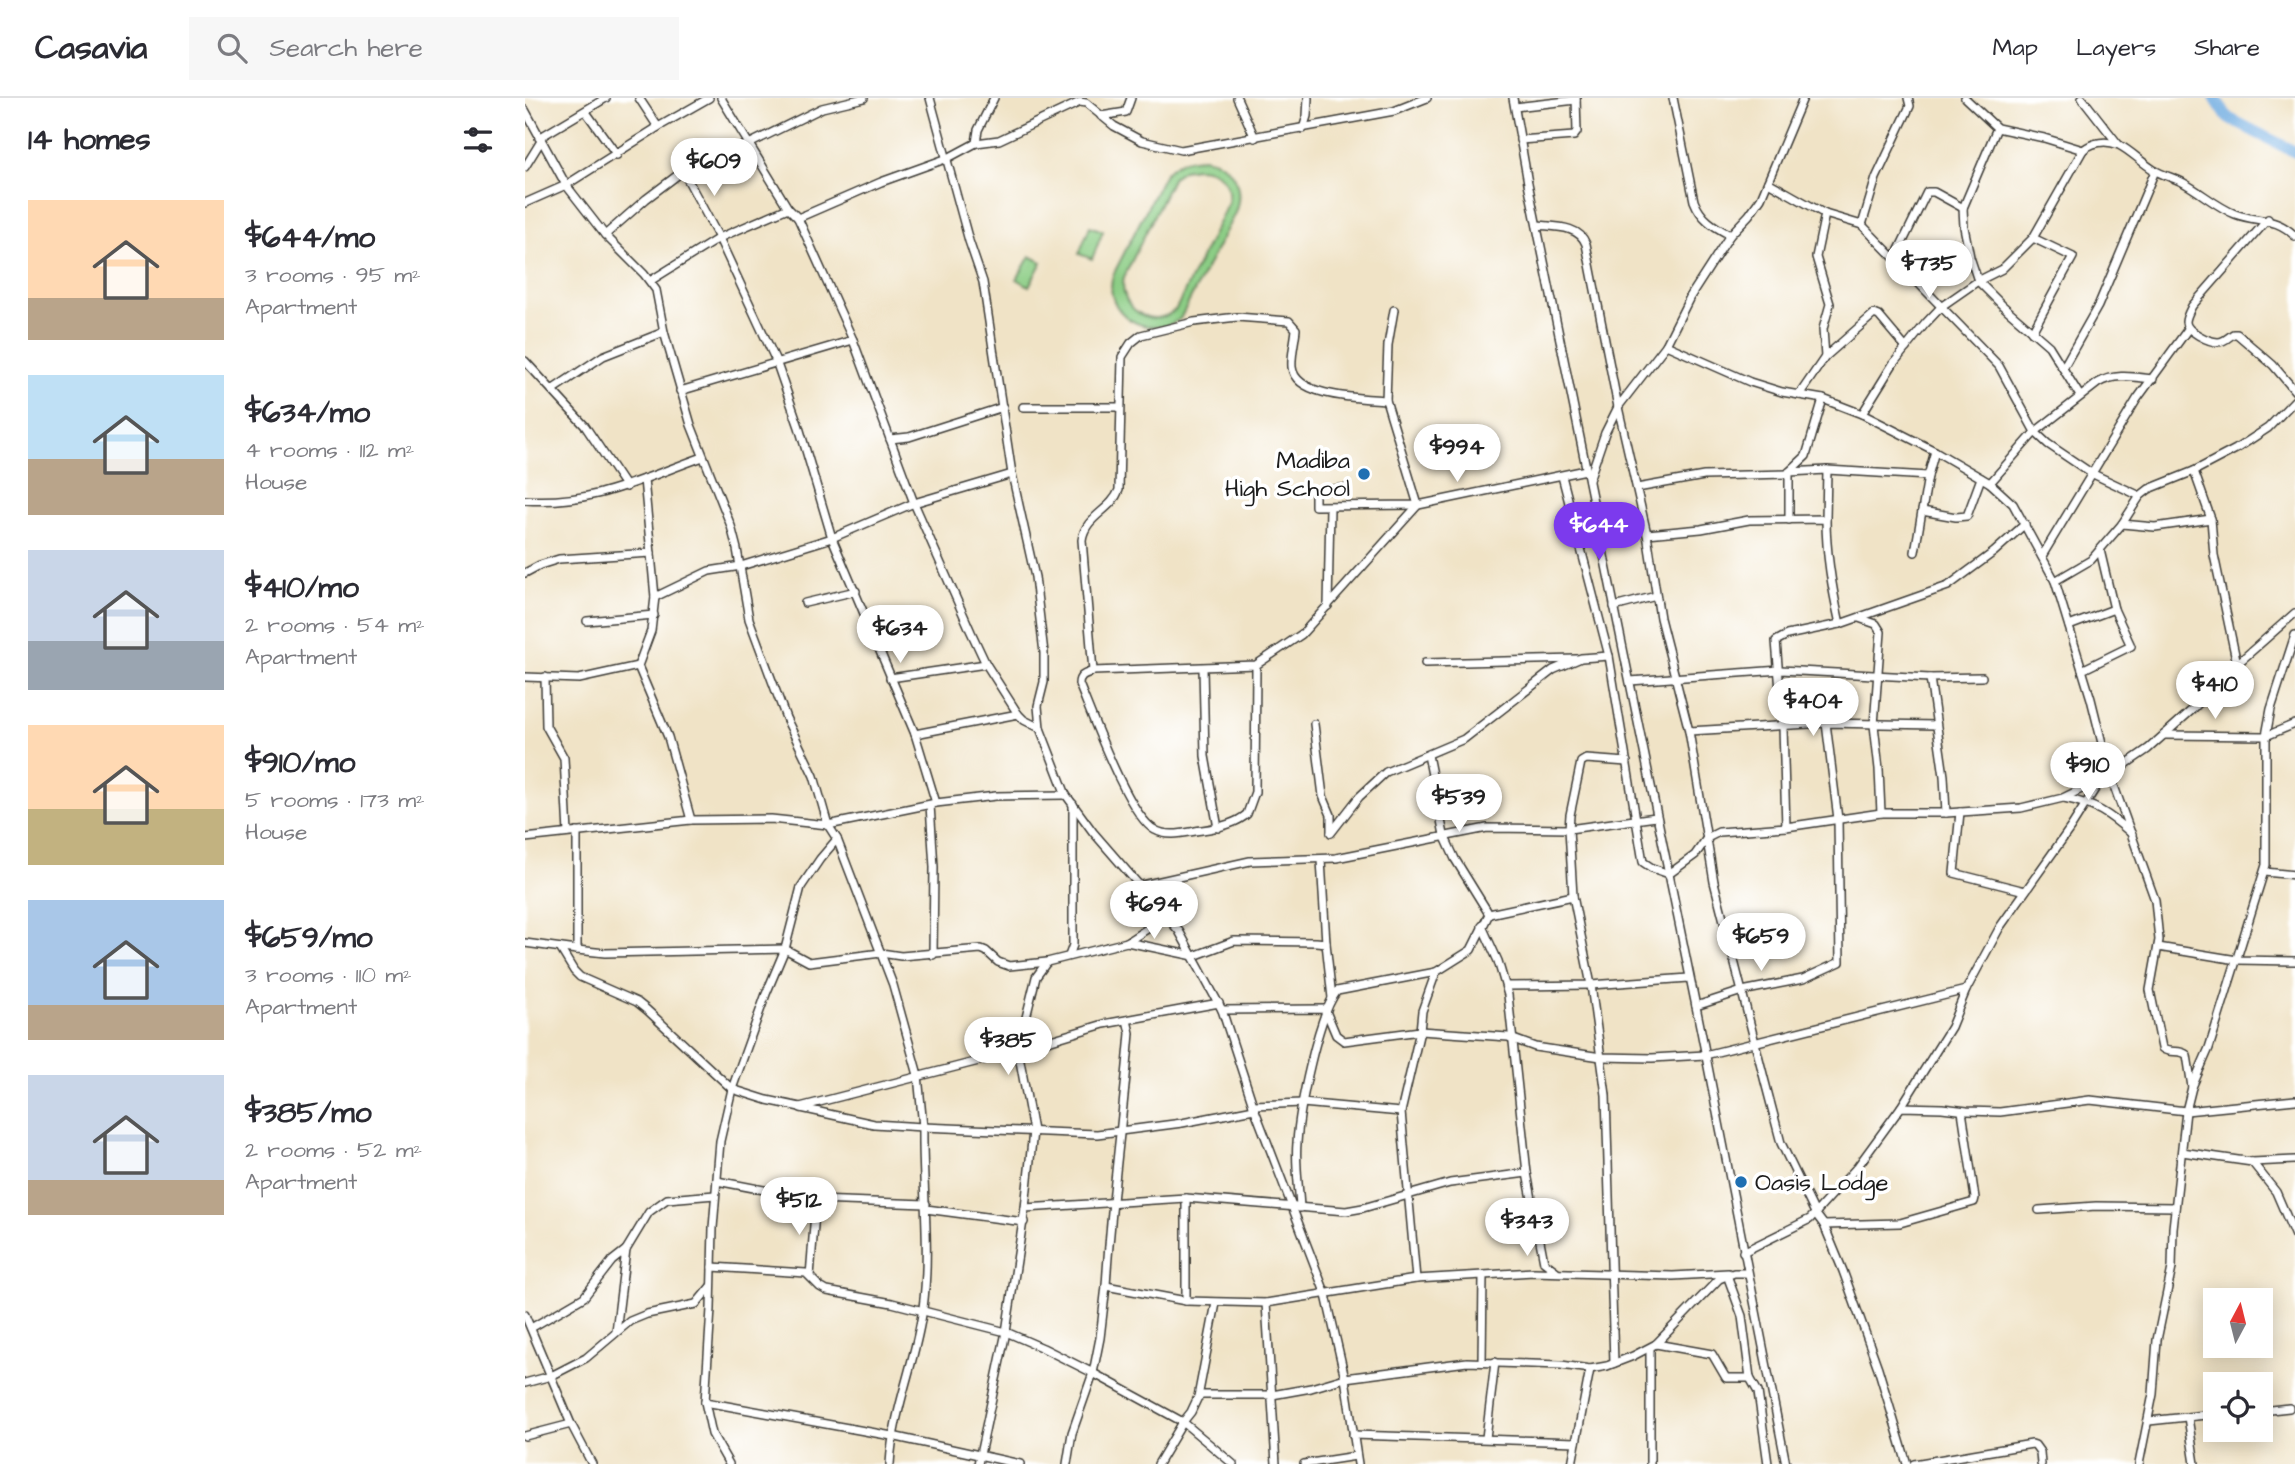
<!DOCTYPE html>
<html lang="en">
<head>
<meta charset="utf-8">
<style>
  :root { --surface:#fff; --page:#f7f7f7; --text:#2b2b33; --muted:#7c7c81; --line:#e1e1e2; --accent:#7c3aed }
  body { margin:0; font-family:"Architects Daughter",sans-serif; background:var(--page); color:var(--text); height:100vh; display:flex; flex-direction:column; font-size:26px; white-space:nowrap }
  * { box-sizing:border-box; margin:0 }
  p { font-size:23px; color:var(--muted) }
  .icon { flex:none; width:38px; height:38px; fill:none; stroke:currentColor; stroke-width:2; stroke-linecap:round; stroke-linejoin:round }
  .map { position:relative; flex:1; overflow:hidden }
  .panel { display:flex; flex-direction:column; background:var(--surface); width:525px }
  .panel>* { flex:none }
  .needle { width:46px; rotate:7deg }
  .fabs { position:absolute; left:1678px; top:1190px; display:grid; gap:14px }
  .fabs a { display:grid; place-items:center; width:70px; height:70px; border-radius:0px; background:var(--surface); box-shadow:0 4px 18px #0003; font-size:35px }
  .price { position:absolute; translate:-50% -60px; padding:0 16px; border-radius:24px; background:#fff; color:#222; font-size:23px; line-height:46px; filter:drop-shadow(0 2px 4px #0008) }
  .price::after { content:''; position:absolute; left:50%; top:42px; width:21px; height:16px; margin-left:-10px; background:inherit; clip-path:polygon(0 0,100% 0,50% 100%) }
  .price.on { background:var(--accent); color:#fff }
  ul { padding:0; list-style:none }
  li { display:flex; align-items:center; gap:21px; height:175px; padding:0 28px }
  li span { display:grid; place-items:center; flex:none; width:196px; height:140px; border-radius:0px; color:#555 }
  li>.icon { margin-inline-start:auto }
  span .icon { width:84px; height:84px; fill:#fffc; stroke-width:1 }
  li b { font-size:30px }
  h2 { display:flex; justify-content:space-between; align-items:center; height:84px; padding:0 28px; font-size:30px }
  header { display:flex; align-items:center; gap:42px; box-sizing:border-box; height:98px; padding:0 35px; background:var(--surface); border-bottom:2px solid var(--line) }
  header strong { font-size:33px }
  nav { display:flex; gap:38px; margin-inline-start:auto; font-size:24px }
  .search { width:490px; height:63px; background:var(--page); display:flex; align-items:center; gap:18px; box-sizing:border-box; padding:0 24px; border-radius:0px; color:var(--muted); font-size:26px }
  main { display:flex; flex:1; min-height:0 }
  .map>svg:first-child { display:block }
</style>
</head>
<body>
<header>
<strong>Casavia</strong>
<div class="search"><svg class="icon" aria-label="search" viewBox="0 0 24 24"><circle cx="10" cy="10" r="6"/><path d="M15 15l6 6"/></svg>Search here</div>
<nav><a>Map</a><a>Layers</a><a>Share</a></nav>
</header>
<main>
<section class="panel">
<h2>14 homes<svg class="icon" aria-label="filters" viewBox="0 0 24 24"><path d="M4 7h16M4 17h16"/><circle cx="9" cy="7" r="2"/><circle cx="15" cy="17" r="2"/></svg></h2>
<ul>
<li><span style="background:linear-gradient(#ffd9b3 70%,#b9a48a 0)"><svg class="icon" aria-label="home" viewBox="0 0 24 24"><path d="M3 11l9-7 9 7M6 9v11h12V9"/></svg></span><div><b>$644/mo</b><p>3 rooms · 95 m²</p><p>Apartment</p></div></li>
<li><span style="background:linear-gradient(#bfe0f5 60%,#b9a48a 0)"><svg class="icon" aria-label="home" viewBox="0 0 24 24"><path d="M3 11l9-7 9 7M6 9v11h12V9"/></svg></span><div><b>$634/mo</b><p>4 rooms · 112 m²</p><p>House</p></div></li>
<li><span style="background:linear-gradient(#c9d6e8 65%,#9aa5b1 0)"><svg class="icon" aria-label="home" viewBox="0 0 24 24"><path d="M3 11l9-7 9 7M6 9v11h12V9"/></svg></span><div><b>$410/mo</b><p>2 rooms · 54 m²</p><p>Apartment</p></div></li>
<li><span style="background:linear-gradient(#ffd9b3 60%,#c2b280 0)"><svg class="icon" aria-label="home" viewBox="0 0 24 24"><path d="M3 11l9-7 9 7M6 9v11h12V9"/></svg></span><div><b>$910/mo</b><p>5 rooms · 173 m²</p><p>House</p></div></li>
<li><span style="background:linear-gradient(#a9c7e8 75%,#b9a48a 0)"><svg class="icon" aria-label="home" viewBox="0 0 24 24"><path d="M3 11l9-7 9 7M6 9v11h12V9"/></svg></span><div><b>$659/mo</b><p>3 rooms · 110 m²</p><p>Apartment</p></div></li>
<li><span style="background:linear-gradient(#c9d6e8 75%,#b9a48a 0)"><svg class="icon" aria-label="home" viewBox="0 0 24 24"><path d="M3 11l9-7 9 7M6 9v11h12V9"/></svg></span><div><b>$385/mo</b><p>2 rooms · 52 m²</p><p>Apartment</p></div></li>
</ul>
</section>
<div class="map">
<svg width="1770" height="1366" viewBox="0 0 1770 1366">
  <rect width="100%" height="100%" fill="#fff"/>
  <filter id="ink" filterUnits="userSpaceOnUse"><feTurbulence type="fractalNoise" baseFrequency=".0143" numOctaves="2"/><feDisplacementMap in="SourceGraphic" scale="14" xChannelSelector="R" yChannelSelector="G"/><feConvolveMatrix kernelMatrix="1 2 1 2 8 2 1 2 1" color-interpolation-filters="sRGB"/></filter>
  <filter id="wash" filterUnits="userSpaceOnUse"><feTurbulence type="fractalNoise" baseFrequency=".00686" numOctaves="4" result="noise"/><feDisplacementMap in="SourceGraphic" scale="28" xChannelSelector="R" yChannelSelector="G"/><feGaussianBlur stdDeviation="1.57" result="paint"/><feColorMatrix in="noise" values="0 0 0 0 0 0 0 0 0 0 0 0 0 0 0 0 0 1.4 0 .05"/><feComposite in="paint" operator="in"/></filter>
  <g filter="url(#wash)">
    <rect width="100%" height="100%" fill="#f0e3c6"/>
    <!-- green -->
    <g fill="#8ccd85" stroke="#547450" stroke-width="2" fill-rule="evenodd">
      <path d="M678,60c29,4 42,28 32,55l-55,106c-31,22 -79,-5 -67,-44l51,-100c11,-14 21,-16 39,-17zM671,70c22,0 35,13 32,35l-52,106c-24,23 -59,-2 -52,-32l49,-100 10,-7z"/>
      <polygon points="565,128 578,133 567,161 554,156"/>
      <polygon points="505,158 517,164 504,188 492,181"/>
    </g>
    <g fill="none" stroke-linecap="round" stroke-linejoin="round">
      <!-- river -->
      <polyline stroke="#6eabe0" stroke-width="12" points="1690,0 1703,20 1770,54"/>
    </g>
  </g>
  <g filter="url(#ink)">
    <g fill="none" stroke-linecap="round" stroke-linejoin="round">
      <defs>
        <g id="minor">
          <polyline points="114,0 133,29"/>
          <polyline points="196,0 263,110"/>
          <polyline points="405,0 444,143 458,184 487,376 510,479 519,555 519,584 513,608 515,630 541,697 568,734 654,833 697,912 728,1007 801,1197 820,1280 833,1366"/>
          <polyline points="712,0 730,40"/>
          <polyline points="988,0 1003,85 1176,933 1261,1366"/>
          <path d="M1148,0l21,103c7,18 19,25 36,34"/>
          <polyline points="1440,0 1472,30 1519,40 1558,52"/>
          <polyline points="1557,0 1593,46"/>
          <polyline points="990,9 1051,2"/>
          <polyline points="0,12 41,87 80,137 119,176 131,192 139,234 166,327 206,428 212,451 224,521 261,620 289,678 303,727 411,705 471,698 541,697"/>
          <polyline points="61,14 92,57"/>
          <polyline points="576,18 601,14 606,0"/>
          <polyline points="1472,30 1438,110 1439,129 1445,159 1453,183 1478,208 1524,248 1555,298"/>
          <polyline points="778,31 782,18 783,0"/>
          <polyline points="14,40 81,0"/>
          <polyline points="995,42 1049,38 1052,34 1051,0"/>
          <polyline points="451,45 453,32 469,0"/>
          <polyline points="0,69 16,43"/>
          <polyline points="158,73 194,140 251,263 274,329 307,440 390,636 411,705"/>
          <polyline points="1243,84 1300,116 1337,127 1474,268 1510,334 1523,346 1566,375 1615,398"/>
          <polyline points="0,105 41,87 133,29 184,0"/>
          <polyline points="1300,116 1291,159 1305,206 1298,231 1300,259"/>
          <polyline points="273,120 328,242 389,405 446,534 461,566 493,616 499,622 515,630"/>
          <path d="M1743,121l-76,87c-2,4 -6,11 -6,16 0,9 23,20 32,20 6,0 11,-5 15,-8h4l36,31 22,26"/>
          <path d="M1012,127c17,2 42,0 49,19l32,163 29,127 13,84 29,113 25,151 51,200 16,61 34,70 9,12 19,46 35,97 29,96"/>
          <polyline points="1337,127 1351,80 1385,8 1383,0"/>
          <polyline points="80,137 121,101 158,73 224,46 297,10 339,0"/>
          <polyline points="1370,160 1402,94 1409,94 1438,110"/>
          <polyline points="125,183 194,140 263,110 273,120 356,84 423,60 451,45 474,42 555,4 561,5 589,28 617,43 656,52 869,13 902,0"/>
          <polyline points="1507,234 1548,159 1508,140"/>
          <path d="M1141,247l84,37 32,10 41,7 39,15 73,37 55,32 23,21 42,77 36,118 19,76 45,125 4,40 -9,50 12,58c8,7 17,0 25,7l5,32"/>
          <polyline points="0,263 60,328 101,389"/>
          <polyline points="1538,270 1573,208 1630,73"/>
          <polyline points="27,292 78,258 139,234"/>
          <polyline points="155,293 328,242"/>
          <polyline points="1274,297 1300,259 1349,216 1354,218 1381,250"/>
          <polyline points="498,309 595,309"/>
          <path d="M1337,316l31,-50 32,-40 17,-18 36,-25 24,-12 31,-31 50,-88c10,-8 23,-10 36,-5 12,6 23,18 35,25 10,6 21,8 30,13 18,10 33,24 51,31 24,9 40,2 60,22"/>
          <polyline points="365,341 384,339 478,309"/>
          <polyline points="1669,373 1686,421 1689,457 1712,566"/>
          <polyline points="1264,374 1302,372 1403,378"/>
          <polyline points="1037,378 1084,558"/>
          <polyline points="119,381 130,499 126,533 113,568 143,639 166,722"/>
          <polyline points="1064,382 1080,335 1093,309 1141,247 1165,199 1205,137 1224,117 1236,100 1278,0"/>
          <path d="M1465,385l45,-51 63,-49c17,-10 36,-6 55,-4"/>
          <polyline points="820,390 790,393 790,408 893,407 1061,372"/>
          <polyline points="1112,390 1179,378 1263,376"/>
          <path d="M0,402c69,5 115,-21 178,-43"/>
          <polyline points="1397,413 1431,419 1442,418 1456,380"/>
          <polyline points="1301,421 1302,372"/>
          <polyline points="1264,422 1264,374 1281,358 1298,301"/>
          <polyline points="1597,426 1630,429 1686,421"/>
          <path d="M1122,436l54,-5 48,-9 77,-1c0,36 6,69 14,105"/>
          <polyline points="1390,454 1403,378 1410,353"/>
          <polyline points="1517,458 1612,301 1663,231"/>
          <polyline points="0,475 15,467 34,461 126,455"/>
          <polyline points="1530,483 1566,462 1597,426 1615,398 1624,391 1669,373 1711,351 1743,330 1770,302"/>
          <polyline points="130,499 184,473 216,468 307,440 389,405 487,376"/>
          <polyline points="280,505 331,493"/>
          <polyline points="803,508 805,409"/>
          <polyline points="1089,509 1131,498"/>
          <polyline points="1334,520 1351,526 1356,534 1349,627 1354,671 1356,715"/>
          <polyline points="62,523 129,517"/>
          <polyline points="1544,528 1589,511"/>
          <polyline points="900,565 1052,561"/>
          <path d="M731,567l-1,127 -8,22c-11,10 -30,14 -45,16 -15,2 -33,8 -47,0 -26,-13 -63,-115 -76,-146 0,-9 6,-10 14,-13l163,-6 46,-31 116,-129 -32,-105 2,-55 6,-35"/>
          <polyline points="678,570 680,658 693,730"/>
          <polyline points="1557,572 1606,548 1589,511 1575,452"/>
          <path d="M568,573l-11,-131c3,-24 29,-29 37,-50l3,-133 9,-14 10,-8 53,-13 43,-5 52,4 7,8c-1,12 -5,26 -4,38 3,31 72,31 94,33"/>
          <polyline points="0,579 54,581 113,568"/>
          <polyline points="20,579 21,628 39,660 43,735"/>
          <polyline points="365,580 461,566"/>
          <polyline points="1105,583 1255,572 1405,580"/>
          <polyline points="789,626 798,698 806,717 806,734"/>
          <polyline points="1164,633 1301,625 1411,627"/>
          <polyline points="390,636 493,616"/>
          <polyline points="1639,637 1741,638 1770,626"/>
          <polyline points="903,657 919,737 930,761 964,816"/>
          <path d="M1539,700c31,6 45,16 68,36"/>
          <polyline points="405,707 409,769 408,857"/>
          <polyline points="1435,714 1429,775 1500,793"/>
          <polyline points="1421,715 1419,678 1405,580 1457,579"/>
          <polyline points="1261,729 1258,629 1251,543 1262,537 1315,526 1423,488 1469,454 1500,426"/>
          <path d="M806,735l28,-36 27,-25 78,-33 89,-69 28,-12 28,-2c11,69 23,137 34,206l9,6 17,6 26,-19 12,-17 12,-6 67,-5 95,-14h65l75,-5 42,-10 47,-23 38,-26 45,-40 44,-45 58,-51"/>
          <polyline points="0,740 166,722 246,721 303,727 312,741 295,761 276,789 260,851 241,896 207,991 195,1043 188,1130 186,1211 180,1304 187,1336 204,1366"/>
          <polyline points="796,762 801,845"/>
          <polyline points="1740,774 1770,777"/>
          <polyline points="613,788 725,763 811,760 962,730 1044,731 1131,719"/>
          <polyline points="957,828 973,863 983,897 1002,1075 1019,1164 1031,1173"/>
          <polyline points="602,844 642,818"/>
          <polyline points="0,845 52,852 52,734"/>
          <polyline points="1633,849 1712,862 1770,863"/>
          <polyline points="35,850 49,873 55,879 112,904 122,912 207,991 242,1002 275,1009 473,958 579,926 694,905"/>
          <polyline points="52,852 80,855 260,851 284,864 356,855 376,858 456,851 461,853 473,864 484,868 522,864 602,844 669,858 709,843 791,844 801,845 807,900"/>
          <polyline points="544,858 548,847 548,706"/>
          <polyline points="981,888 1066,887 1164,880"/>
          <polyline points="1171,908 1217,893 1278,881 1315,864 1313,721 1301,625"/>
          <polyline points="697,912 800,911 811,937 819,943 895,933 983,939 1010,949 1076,959 1127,960 1180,957 1441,892"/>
          <polyline points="728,1007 777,1005 876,1014"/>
          <polyline points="1376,1009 1426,929 1441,892 1475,829 1546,729 1575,683"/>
          <polyline points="276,1010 349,1026 398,1029 393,977 368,887 312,741"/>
          <polyline points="1657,1054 1727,1064 1770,1062"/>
          <polyline points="1727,1064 1751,1094 1770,1138"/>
          <polyline points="192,1083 291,1102 401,1106"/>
          <polyline points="500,1110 508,1033 493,952 511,879 522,864"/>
          <path d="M775,1110c-1,-21 -5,-44 -3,-65 2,-33 21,-128 40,-152l99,-19 35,-22 18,-36 84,-18"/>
          <polyline points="401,1111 499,1124"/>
          <polyline points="1514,1112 1571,1108 1650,1109"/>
          <polyline points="1299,1127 1375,1125 1449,1104 1450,1100 1437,1013"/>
          <polyline points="1218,1154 1285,1121 1333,1068 1376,1009 1417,1010 1442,1013 1475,1014 1565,1002 1661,1013 1770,1002"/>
          <polyline points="187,1169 281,1175 295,1189 302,1193 367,1205 481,1234 518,1250 568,1275 575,1240 581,1188 661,1203 741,1205"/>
          <polyline points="1202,1177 1217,1218 1225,1280 1233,1294 1243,1366"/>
          <polyline points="285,1178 291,1102"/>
          <polyline points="891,1181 876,1014 895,933 897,913 911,874"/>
          <path d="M581,1188c5,-85 17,-168 24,-253l-3,-13"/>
          <polyline points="661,1203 661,1100"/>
          <polyline points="0,1217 46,1326 67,1366"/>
          <polyline points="6,1230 59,1199 87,1163 101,1152"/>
          <polyline points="91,1234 101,1152 124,1114 142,1101 190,1097"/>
          <polyline points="1131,1246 1187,1256 1201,1280 1225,1280"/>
          <polyline points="957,1264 958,1177"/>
          <polyline points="1089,1265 1081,997 1066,887 1048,798 1044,731 1045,717 1056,664 1061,661 1102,664"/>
          <polyline points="0,1285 26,1278 61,1260 105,1223 122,1216 171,1206 186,1188"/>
          <polyline points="673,1299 691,1205"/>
          <polyline points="180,1304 367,1338 495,1366"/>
          <polyline points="1736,1313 1764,1310"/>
          <polyline points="1663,1319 1670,1366"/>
          <polyline points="1624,1323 1690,1316"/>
          <polyline points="828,1337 1051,1344"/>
          <polyline points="0,1338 46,1326"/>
          <polyline points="961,1340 970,1264"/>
          <path d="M365,1366c3,-54 26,-103 33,-156 8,-61 -1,-121 0,-181l174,7 85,-11 72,-14"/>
          <polyline points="453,1366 481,1234 500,1110 661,1100 821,1113 838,1110 925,1085 1002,1075"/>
          <polyline points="542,1366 547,1335 568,1275 658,1324 666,1314 673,1299 677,1297 747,1297 786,1290 820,1280 942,1264 1036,1267 1065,1271 1082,1268 1108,1258 1131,1246 1194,1181 1209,1175 1222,1175"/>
          <polyline points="633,1366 658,1324 708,1366"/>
          <polyline points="751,1366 741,1205 891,1181 1009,1174 1148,1178 1203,1175"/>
          <polyline points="779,1366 831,1358"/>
          <polyline points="1047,1366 1065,1271"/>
          <polyline points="1125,1366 1125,1251"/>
          <polyline points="1389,1366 1507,1346 1510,1347 1515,1354 1516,1366"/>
          <polyline points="1614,1366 1628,1296 1632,1242 1647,1170 1648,1130 1661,1013 1667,989 1684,950 1741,767 1741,638 1746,611 1770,537"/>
        </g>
      </defs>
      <!-- minor casing -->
      <use href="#minor" stroke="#3c3a36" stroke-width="10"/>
      <!-- minor -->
      <use href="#minor" stroke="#fff" stroke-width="7"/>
    </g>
  </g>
  <!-- markers -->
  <g fill="#1f6fb2" stroke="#fff" stroke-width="2.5">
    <circle cx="839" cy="376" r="7"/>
    <circle cx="1216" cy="1084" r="7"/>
  </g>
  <g text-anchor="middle" stroke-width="7" stroke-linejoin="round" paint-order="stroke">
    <!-- poi labels -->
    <g font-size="24" fill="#1c1c1c" stroke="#fff" text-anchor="end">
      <text x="825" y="370">Madiba<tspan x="825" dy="28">High School</tspan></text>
      <text x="1230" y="1092" text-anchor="start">Oasis Lodge</text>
    </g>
  </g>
</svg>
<div class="fabs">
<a><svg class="needle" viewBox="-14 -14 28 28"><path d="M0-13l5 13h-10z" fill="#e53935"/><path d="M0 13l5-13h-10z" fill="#7c7c81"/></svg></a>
<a><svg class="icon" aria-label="locate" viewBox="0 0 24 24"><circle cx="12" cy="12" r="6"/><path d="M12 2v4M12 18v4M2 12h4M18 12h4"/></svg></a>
</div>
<b class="price" style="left:189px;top:100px">$609</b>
<b class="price" style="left:1404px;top:202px">$735</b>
<b class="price" style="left:932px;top:386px">$994</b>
<b class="price on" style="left:1074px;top:464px">$644</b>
<b class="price" style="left:375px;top:567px">$634</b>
<b class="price" style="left:1690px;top:623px">$410</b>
<b class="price" style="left:1288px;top:640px">$404</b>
<b class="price" style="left:1563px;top:704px">$910</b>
<b class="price" style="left:934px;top:736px">$539</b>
<b class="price" style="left:629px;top:843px">$694</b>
<b class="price" style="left:1236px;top:875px">$659</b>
<b class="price" style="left:483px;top:979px">$385</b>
<b class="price" style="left:274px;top:1139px">$512</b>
<b class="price" style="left:1002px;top:1160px">$343</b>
</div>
</main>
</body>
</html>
